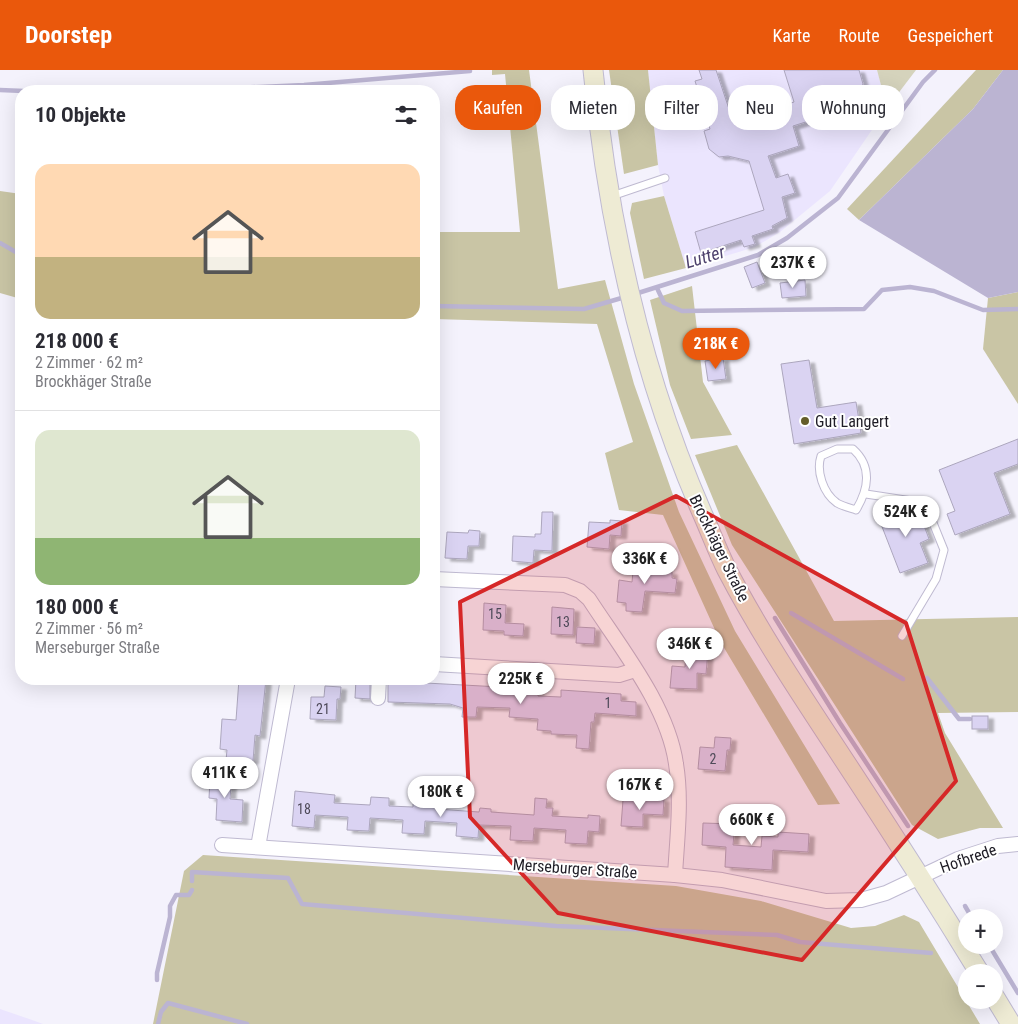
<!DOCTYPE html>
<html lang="de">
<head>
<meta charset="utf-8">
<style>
  :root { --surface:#fff; --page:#f7f7f7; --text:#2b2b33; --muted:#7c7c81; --line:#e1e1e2; --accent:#ea580c }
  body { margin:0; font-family:"Roboto Condensed",sans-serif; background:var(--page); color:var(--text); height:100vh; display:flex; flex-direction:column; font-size:19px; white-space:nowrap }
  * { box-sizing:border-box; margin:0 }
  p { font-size:16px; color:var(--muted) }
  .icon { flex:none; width:28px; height:28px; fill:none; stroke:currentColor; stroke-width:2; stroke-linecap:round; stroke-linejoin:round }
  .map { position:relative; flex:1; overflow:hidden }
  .panel { position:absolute; left:15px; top:15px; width:425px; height:600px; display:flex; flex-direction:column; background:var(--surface); border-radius:20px; box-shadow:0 5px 20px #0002 }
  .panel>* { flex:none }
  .banner { position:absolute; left:455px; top:15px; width:475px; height:45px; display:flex; gap:10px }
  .tools { position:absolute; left:958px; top:839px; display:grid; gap:10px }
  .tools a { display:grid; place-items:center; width:45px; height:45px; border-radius:50%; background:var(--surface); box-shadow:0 5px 20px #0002; font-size:25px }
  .price { position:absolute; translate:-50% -42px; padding:0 11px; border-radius:18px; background:#fff; color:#222; font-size:16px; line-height:32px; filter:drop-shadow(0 1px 2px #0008) }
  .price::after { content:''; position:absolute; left:50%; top:30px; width:15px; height:11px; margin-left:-8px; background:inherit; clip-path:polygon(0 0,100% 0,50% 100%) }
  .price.on { background:var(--accent); color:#fff }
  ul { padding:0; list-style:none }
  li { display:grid; align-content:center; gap:10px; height:265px; padding:0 20px }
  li+li { border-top:1px solid var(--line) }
  li span { display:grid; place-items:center; height:155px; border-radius:15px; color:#555 }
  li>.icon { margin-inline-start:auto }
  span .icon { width:90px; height:90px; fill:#fffc; stroke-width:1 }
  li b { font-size:21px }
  h2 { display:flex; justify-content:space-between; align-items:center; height:60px; padding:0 20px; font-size:21px }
  .chip { padding:0 18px; border-radius:20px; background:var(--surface); box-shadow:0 5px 20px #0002; font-size:18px; line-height:45px }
  .chip.on { background:var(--accent); color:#fff }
  header { display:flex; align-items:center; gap:30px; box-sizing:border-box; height:70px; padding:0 25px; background:var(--accent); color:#fff }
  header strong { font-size:24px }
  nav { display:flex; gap:28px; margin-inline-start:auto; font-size:18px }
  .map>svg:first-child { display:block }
</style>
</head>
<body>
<header>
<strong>Doorstep</strong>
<nav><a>Karte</a><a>Route</a><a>Gespeichert</a></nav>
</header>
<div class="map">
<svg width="1018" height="954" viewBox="0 0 1018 954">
  <defs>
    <filter id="shadow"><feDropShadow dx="5.5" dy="3" stdDeviation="1" flood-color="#0004"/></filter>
  </defs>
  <rect width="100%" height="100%" fill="#f4f2fc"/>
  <!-- built -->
  <g fill="#ebe5fe">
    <polygon points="648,0 877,0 887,38 830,121 780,162 755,177 686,198 664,126 658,95"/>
    <polygon points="0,939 35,951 43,954 0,954"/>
  </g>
  <!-- green -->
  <polygon fill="#d5d3bc" points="877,0 916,0 887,38"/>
  <!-- forest -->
  <g fill="#c9c5a5">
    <polygon points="492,0 529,0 558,219 605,210 634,314 679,442 735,561 840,734 818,735 720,571 663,445 619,440 605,383 633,372 597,254 434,249 434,162 520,162 505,4 492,5"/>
    <polygon points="609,0 648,0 658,95 624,104"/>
    <polygon points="976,0 1003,0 973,39 859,150 847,139"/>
    <polygon points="0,121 21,124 21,229 0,223"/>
    <polygon points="664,126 686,198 644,209 630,143 632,133"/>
    <polygon points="692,216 703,312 732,365 691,369 670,315 650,230"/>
    <polygon points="1018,222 1018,334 983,279 988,228"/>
    <polygon points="737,375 834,551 1018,547 1018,642 938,643 945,663 1003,758 980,758 938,769 912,755 732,475 695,385"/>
    <polygon points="203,785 676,816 761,831 851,858 875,856 904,845 919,852 980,954 153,954 184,801"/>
  </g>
  <!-- water -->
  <polygon fill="#bbb4d2" points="1003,0 1018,0 1018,222 988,228 859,150 973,39"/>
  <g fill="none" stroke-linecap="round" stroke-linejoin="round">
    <!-- stream -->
    <g stroke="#bbb4d2" stroke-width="4.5">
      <polyline points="0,20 24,21"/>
      <polyline points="165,21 304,15 470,1"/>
      <polyline points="0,173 21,185"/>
      <polyline points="657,218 664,233 682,241 864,239 882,220 910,217 934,221 983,240 1018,239"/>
      <polyline points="635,224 758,185 787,168 838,128 923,12 935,0"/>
      <polyline points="434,236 584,239 625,227"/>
      <polyline points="791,543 903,609"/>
      <polyline points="775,548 840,653 908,756"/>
      <polyline points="927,608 959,649 970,649"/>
      <polyline points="192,811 192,802 288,808 302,834 556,856 777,865 800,872 931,883"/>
      <polyline points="965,836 972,848"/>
      <polyline points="989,875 1018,923"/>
      <polyline points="157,910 157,903 170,847 170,836 176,825 189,825 192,820"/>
      <polyline points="158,954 161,942 168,933 247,954"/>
    </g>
  </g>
  <!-- building -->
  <g fill="#dad3f2" stroke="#aca6bd" filter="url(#shadow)">
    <polygon points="699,0 716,0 733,51 794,32 784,0 859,0 863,14 859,22 830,31 834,43 793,56 799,76 768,86 776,108 788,104 795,123 782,127 787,148 772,156 773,159 752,166 755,174 744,177 741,170 701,183 695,162 764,140 749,91 728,86 719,87 709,79 704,61 710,59 695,11 702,9"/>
    <polygon points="757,192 765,213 752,218 744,197"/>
    <polygon points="805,210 806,226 782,228 780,213"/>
    <polygon points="723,288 726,309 708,311 705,291"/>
    <polygon points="809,290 817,338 856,332 861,363 794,374 781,294"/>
    <polygon points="1018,369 1018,394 994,403 1010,444 955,465 947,444 955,441 939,400"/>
    <polygon points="917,437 929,469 920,473 928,493 900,503 879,449"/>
    <polygon points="542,442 553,442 552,481 534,480 533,493 512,491 513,466 535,467 535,464 541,464"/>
    <polygon points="610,450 622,451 621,466 610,465 609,479 587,477 589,452 610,453"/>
    <polygon points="469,460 480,461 479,476 468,476 467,489 445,488 447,462 468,463"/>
    <polygon points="634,491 664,494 663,501 672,502 672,508 677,509 675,523 645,521 642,542 626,541 626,533 617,532 619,510 632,512"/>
    <polygon points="484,533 506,535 505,553 524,554 523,566 504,565 504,561 483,560"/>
    <polygon points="552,537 574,539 573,565 551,564"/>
    <polygon points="577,557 595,558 594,574 576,573"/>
    <polygon points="686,578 708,580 706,604 697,603 697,619 670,618 672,596 685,597"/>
    <polygon points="239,609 266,609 260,666 255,665 253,691 226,690 227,680 220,679 222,649 236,650"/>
    <polygon points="356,609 370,610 370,629 355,628"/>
    <polygon points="388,611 538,619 538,626 561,627 561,620 621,624 621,631 636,632 636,646 595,643 594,652 591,652 589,679 576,678 577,665 551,664 551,661 537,660 538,649 509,647 510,638 477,637 476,647 462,647 463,638 450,634 388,632"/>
    <polygon points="325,616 341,617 340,629 337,629 336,650 310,649 311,627 324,627"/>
    <rect x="972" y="646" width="16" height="13"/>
    <polygon points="715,667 731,668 730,680 727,680 725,701 698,699 700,677 714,678"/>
    <polygon points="215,703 232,704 230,729 243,730 242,752 216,750 217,729 209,728 210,709 214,709"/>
    <polygon points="295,721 335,725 334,733 370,735 371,727 389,728 389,736 413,737 413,730 425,731 425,735 437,736 437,739 479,742 480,738 491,739 491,742 534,745 535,728 547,729 546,738 553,738 552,746 588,748 588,745 600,746 599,762 588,761 587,774 565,773 566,760 534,758 533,771 510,770 511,756 479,755 478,768 456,766 457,753 425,751 424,764 402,763 403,750 370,748 369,761 347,760 348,747 315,745 314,758 292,756"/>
    <polygon points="644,728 664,729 663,745 643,744 643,757 621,756 623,730 644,731"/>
    <polygon points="703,753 735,754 733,775 761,777 762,766 778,767 778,762 809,764 808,782 773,780 772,800 725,797 726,777 702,775"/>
  </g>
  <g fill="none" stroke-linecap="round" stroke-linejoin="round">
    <defs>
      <g id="lane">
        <polyline points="612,126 665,108"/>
        <path d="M837,379h16c20,18 15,41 3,61 -6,-2 -14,-4 -19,-7 -14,-10 -21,-32 -16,-47z"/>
        <polyline points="866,424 925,433 944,480 936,509 902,566"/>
      </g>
      <g id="street">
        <path d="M434,509l131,6 15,6 9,8c31,48 79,107 87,165 6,36 1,75 -1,111"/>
        <polyline points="434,594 619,605 635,600"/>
        <polyline points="378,628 379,609"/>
        <polyline points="222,775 675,805 722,810 826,831 861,830 886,823 958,789 998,776 1018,774"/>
        <polyline points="258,777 288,609"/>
      </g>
      <g id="secondary">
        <path d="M593,0c15,153 48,304 110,445 8,18 15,37 24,55 34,65 75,126 115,187 47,71 93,143 137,215"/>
        <polyline points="994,926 1011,954"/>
      </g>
    </defs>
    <!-- lane casing -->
    <use href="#lane" stroke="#bfbad1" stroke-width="9"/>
    <!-- street casing -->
    <use href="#street" stroke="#bfbad1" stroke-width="16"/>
    <!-- secondary casing -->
    <use href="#secondary" stroke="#bfbad1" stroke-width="21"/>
    <!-- lane -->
    <use href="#lane" stroke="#fff" stroke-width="7"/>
    <!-- street -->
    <use href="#street" stroke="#fff" stroke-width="14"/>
    <!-- secondary -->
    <use href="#secondary" stroke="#eeebd4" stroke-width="19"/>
  </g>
  <!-- marked area -->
  <path fill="#d62828" fill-opacity="0.2" stroke="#d62828" stroke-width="4" stroke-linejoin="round" d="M676,426l230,127 50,158 -154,179 -244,-47 -88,-96 -10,-215z"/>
  <!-- markers -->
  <circle fill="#645d29" stroke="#fff" stroke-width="2" cx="805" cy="351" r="5"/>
  <g text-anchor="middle" stroke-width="4" stroke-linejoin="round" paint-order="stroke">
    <!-- number labels -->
    <g font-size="14" fill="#4e4a59">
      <text x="495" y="549">15</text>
      <text x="563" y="557">13</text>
      <text x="608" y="638">1</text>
      <text x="323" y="644">21</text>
      <text x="713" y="694">2</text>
      <text x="304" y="744">18</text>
    </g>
    <!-- poi labels -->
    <g font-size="16" fill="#1f1d26" stroke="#fff" text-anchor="start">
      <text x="815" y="357">Gut Langert</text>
    </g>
    <!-- street labels -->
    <g font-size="16" fill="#1f1d26" stroke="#fff">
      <text transform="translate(720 478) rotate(64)" y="6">Brockhäger Straße</text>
      <text transform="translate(968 788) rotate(-19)" y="6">Hofbrede</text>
      <text transform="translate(575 798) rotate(4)" y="6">Merseburger Straße</text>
    </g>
    <!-- water labels -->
    <g font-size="18" font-style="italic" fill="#4e426d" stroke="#fff">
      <text transform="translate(705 187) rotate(-17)" y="6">Lutter</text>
    </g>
  </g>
</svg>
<div class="tools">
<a>+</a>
<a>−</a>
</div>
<b class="price" style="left:793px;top:219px">237K €</b>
<b class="price on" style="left:716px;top:300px">218K €</b>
<b class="price" style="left:906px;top:468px">524K €</b>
<b class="price" style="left:645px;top:515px">336K €</b>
<b class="price" style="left:690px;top:600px">346K €</b>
<b class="price" style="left:521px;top:635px">225K €</b>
<b class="price" style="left:225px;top:729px">411K €</b>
<b class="price" style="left:640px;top:741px">167K €</b>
<b class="price" style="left:441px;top:748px">180K €</b>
<b class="price" style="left:752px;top:776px">660K €</b>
<div class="banner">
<a class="chip on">Kaufen</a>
<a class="chip">Mieten</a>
<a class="chip">Filter</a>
<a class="chip">Neu</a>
<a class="chip">Wohnung</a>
</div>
<section class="panel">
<h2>10 Objekte<svg class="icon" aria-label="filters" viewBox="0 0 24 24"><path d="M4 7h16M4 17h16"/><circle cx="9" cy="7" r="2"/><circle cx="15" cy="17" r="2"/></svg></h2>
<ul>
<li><span style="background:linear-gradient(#ffd9b3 60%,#c2b280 0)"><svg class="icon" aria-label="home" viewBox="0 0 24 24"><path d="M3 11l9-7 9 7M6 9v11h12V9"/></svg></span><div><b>218 000 €</b><p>2 Zimmer · 62 m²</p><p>Brockhäger Straße</p></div></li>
<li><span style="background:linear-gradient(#dfe7d0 70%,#8fb573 0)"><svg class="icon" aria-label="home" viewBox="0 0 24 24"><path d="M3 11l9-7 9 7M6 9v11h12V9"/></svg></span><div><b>180 000 €</b><p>2 Zimmer · 56 m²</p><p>Merseburger Straße</p></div></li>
</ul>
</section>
</div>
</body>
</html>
